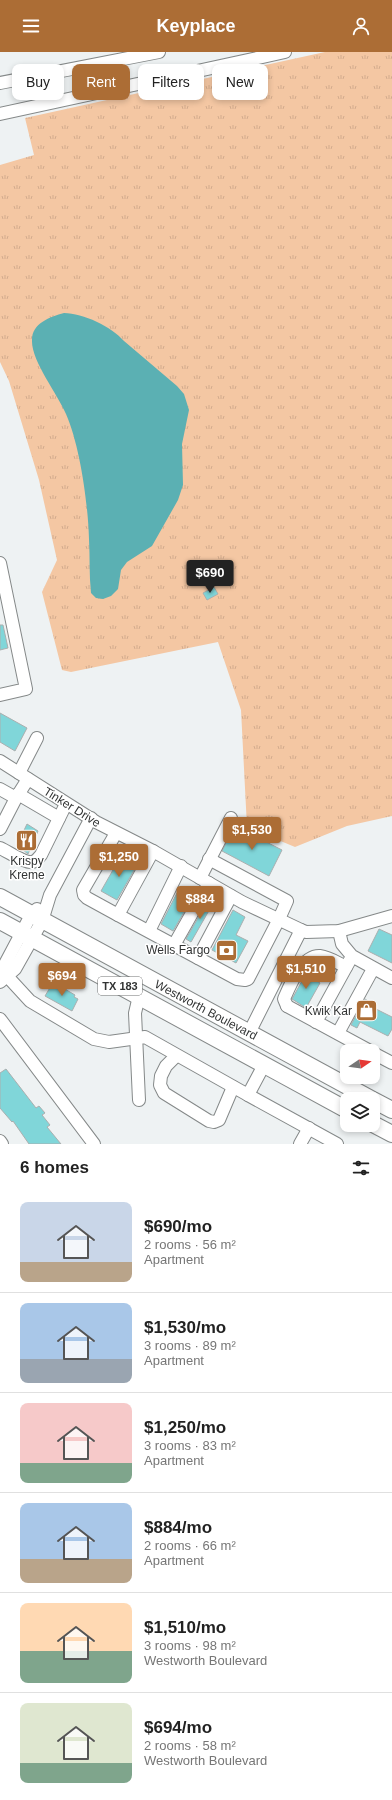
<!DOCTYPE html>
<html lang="en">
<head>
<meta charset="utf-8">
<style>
  :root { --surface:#fff; --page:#f2f2f2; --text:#222; --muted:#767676; --line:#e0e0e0; --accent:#ac6d35 }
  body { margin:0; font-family:Arial,sans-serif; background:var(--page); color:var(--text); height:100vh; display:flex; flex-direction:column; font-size:15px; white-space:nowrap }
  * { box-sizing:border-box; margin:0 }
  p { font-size:13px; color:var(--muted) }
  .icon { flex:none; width:22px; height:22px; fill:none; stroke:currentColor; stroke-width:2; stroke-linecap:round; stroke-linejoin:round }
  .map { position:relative; height:1092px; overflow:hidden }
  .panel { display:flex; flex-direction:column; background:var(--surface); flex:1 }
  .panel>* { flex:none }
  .top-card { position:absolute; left:12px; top:12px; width:368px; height:36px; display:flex; gap:8px }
  .needle { width:26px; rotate:77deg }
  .controls { position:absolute; left:340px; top:992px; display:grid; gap:8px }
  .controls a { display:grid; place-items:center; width:40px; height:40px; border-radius:8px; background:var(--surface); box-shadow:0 2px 6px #0003; font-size:20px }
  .price { position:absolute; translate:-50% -34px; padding:0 9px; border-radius:4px; background:var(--accent); color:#fff; font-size:13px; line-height:26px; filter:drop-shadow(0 1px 2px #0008) }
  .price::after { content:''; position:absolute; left:50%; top:24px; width:12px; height:9px; margin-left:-6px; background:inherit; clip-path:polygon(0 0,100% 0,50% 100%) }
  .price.selected { background:#222; color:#fff }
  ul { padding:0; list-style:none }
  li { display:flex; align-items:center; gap:12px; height:100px; padding:0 20px }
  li+li { border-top:1px solid var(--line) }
  li span { display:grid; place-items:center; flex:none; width:112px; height:80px; border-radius:8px; color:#555 }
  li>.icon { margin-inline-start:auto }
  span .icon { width:48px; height:48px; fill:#fffc; stroke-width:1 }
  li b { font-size:17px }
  h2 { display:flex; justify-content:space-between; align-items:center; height:48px; padding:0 20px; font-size:17px }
  .chip { padding:0 14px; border-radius:8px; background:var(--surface); box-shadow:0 2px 6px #0003; font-size:14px; line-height:36px }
  .chip.selected { background:var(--accent); color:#fff }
  header { display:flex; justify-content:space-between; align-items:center; height:52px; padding:0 20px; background:var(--accent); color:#fff; font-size:18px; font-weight:600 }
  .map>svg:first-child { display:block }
</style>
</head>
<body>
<header><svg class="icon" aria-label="menu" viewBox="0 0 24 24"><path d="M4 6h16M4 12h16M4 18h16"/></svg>Keyplace<svg class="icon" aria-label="person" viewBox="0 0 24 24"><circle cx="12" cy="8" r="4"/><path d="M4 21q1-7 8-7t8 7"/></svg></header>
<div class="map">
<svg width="392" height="1092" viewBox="0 0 392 1092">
  <defs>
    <pattern id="grass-tufts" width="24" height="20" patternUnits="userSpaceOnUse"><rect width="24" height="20" fill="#f4c7a3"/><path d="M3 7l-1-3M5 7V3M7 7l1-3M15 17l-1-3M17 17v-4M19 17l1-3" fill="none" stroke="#d2ab8d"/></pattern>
  </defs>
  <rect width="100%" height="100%" fill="#eef2f3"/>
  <!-- grass -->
  <polygon fill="url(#grass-tufts)" points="325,0 392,0 392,764 347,774 295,795 247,775 241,658 218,590 71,620 62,618 42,540 57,508 39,428 9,329 0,310 0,113 34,103 25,66"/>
  <!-- water -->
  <path fill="#5bb0b3" d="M64,261c19,0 48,14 60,28l53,45 7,8 5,16 -7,34 1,41 -5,15 -26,46 -25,16 -6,8 -3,19 -7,7 -8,3 -7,-1 -5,-5c-2,-18 -1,-36 -2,-54 -1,-36 -9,-93 -23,-125 -8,-20 -35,-53 -34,-74 0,-17 18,-23 32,-27z"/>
  <!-- building -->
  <g fill="#80d6d9" stroke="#aaafaf">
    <polygon points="214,535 218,542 207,548 203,541"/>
    <polygon points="0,573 3,573 8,596 0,598"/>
    <polygon points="0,661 27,676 15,699 0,690"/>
    <polygon points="27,772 38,779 28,802 17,793"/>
    <polygon points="235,774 282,798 269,824 222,799"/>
    <polygon points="121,804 137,813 117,848 101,839"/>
    <polygon points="177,841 191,848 173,879 161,872"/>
    <polygon points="210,845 215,848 191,890 186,887"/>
    <polygon points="233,858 245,865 236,883 248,889 236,911 212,898"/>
    <polygon points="379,877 392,883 392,911 368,899"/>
    <polygon points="308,918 315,922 313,927 320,931 306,956 292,947"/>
    <polygon points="58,933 75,943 74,945 78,947 72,959 45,944 51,934 56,936"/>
    <polygon points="365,947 370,950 368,953 392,965 392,977 388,984 360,970 357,976 351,973"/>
    <polygon points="6,1017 36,1056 39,1054 45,1061 42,1063 50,1073 47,1075 61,1092 29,1092 13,1069 12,1070 0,1056 0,1021"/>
  </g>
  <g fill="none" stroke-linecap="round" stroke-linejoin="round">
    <defs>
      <g id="minor">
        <polyline points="0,31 159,0"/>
        <polyline points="0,62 285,0"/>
        <polyline points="0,511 26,637 0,643"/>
        <polyline points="0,709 96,770 153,799 242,850 301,878 306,880 339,879 392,864"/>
        <polyline points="19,721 37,686"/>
        <polyline points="0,737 16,746 28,727"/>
        <polyline points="18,742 59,766"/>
        <polyline points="0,777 16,746"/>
        <polyline points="116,781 83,838 84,843 87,846 118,863 153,799"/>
        <path d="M0,796c7,3 23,14 30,14 5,1 8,-4 11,-7l25,-51"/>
        <polyline points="200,826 231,766"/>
        <polyline points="118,863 237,927 245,928 248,927 279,867 287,849 209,807"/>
        <polyline points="149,879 181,814"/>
        <polyline points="339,879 342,892 352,904 392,926"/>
        <polyline points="174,893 209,831"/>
        <polyline points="198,906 231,844"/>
        <polyline points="7,924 30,949 94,987 109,990 145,985 248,1043 264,1013"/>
        <polyline points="0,928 4,914 31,863 37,857"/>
        <polyline points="0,930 15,917 42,869 50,843 91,766"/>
        <polyline points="139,944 135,961 139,1048"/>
        <path d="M287,954l-3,-7c6,-14 18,-44 36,-43 9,1 18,7 26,11"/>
        <polyline points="287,954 370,999"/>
        <polyline points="0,967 94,1092"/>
        <polyline points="316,970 350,908"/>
        <polyline points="249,981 301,878"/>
        <polyline points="338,981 373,917"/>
        <polyline points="373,1001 392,1011"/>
        <polyline points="176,1004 166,1014 161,1024 160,1033 164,1041 209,1069 214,1070 219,1068 233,1035"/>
        <polyline points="248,1043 337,1092"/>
        <polyline points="0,1089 2,1092"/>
        <polyline points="300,1092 309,1076"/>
      </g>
      <g id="major">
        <polyline points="0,845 371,1047"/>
        <polyline points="0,869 347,1058"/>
        <polyline points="373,1048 392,1058"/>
        <polyline points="373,1072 392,1082"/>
      </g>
    </defs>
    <!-- minor casing -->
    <use href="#minor" stroke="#858989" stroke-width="14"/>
    <!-- major casing -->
    <use href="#major" stroke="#858989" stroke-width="18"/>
    <!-- minor -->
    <use href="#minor" stroke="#fff" stroke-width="12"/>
    <!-- major -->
    <use href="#major" stroke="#fff" stroke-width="16"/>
  </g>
  <!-- icons -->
  <defs>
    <symbol id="restaurant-square" viewBox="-11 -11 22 22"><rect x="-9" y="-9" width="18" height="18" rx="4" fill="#ac6d35" stroke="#fff"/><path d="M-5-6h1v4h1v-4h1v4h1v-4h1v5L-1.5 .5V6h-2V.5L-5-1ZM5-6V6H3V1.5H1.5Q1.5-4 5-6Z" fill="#fff"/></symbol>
    <symbol id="bank-square" viewBox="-11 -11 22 22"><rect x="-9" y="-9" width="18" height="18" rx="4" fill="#ac6d35" stroke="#fff"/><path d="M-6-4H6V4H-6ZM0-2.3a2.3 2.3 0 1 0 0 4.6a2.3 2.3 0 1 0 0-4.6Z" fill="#fff"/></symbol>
    <symbol id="shop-square" viewBox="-11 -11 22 22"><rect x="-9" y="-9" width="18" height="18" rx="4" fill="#ac6d35" stroke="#fff"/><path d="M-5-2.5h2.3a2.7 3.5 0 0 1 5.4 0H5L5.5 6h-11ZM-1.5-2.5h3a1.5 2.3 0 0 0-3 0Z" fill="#fff"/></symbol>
  </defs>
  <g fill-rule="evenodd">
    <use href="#restaurant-square" x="14" y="776" width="25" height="25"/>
    <use href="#bank-square" x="214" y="886" width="25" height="25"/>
    <use href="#shop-square" x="354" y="946" width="25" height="25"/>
  </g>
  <g text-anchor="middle" stroke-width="3" stroke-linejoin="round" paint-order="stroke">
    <!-- shield labels -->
    <rect fill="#fff" stroke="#6f7070" stroke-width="1" x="98" y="925" width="44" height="18" rx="3"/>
    <g font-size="11" font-weight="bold" fill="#313333">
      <text x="120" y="938">TX 183</text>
    </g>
    <!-- street labels -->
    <g font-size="12" fill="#313333" stroke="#fff">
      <text transform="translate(72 755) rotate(32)" y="4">Tinker Drive</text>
      <text transform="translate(206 958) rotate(28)" y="4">Westworth Boulevard</text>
    </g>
    <!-- poi labels -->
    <g font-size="12" fill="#313333" stroke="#fff" text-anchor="end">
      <text x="27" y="813" text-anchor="middle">Krispy<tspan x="27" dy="14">Kreme</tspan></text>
      <text x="210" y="902">Wells Fargo</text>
      <text x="352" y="963">Kwik Kar</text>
    </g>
  </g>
</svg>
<div class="controls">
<a><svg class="needle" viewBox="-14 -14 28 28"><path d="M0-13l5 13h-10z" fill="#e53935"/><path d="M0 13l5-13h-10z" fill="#767676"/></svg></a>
<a><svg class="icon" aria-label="layers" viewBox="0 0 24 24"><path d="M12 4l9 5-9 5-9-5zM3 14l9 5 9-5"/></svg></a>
</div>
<b class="price selected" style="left:210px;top:542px">$690</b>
<b class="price" style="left:252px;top:799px">$1,530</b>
<b class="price" style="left:119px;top:826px">$1,250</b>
<b class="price" style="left:200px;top:868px">$884</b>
<b class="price" style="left:306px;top:938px">$1,510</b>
<b class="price" style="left:62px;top:945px">$694</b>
<div class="top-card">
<a class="chip">Buy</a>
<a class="chip selected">Rent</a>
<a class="chip">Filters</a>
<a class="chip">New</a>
</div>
</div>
<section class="panel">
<h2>6 homes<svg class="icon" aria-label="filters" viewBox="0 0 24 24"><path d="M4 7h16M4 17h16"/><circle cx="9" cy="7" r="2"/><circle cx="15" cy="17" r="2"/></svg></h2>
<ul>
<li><span style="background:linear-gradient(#c9d6e8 75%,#b9a48a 0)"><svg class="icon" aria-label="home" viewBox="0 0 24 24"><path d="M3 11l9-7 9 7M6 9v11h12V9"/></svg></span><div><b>$690/mo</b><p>2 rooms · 56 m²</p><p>Apartment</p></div></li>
<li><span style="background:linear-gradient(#a9c7e8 70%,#9aa5b1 0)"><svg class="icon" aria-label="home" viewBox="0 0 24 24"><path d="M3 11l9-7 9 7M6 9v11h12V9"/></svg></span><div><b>$1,530/mo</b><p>3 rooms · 89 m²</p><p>Apartment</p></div></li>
<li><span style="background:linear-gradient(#f6c9c9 75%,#7fa58c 0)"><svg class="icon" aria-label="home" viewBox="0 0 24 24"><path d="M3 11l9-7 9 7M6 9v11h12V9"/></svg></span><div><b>$1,250/mo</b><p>3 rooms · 83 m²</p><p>Apartment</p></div></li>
<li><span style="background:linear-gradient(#a9c7e8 70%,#b9a48a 0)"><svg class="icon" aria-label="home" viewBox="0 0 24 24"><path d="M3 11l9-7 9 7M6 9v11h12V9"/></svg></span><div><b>$884/mo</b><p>2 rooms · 66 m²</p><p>Apartment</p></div></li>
<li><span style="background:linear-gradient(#ffd9b3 60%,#7fa58c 0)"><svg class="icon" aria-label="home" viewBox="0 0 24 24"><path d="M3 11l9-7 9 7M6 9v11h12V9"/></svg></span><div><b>$1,510/mo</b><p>3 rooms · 98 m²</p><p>Westworth Boulevard</p></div></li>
<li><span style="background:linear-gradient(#dfe7d0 75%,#7fa58c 0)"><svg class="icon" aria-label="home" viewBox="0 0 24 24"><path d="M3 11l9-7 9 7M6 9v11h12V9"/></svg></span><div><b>$694/mo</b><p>2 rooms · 58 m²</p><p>Westworth Boulevard</p></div></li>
</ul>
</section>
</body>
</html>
